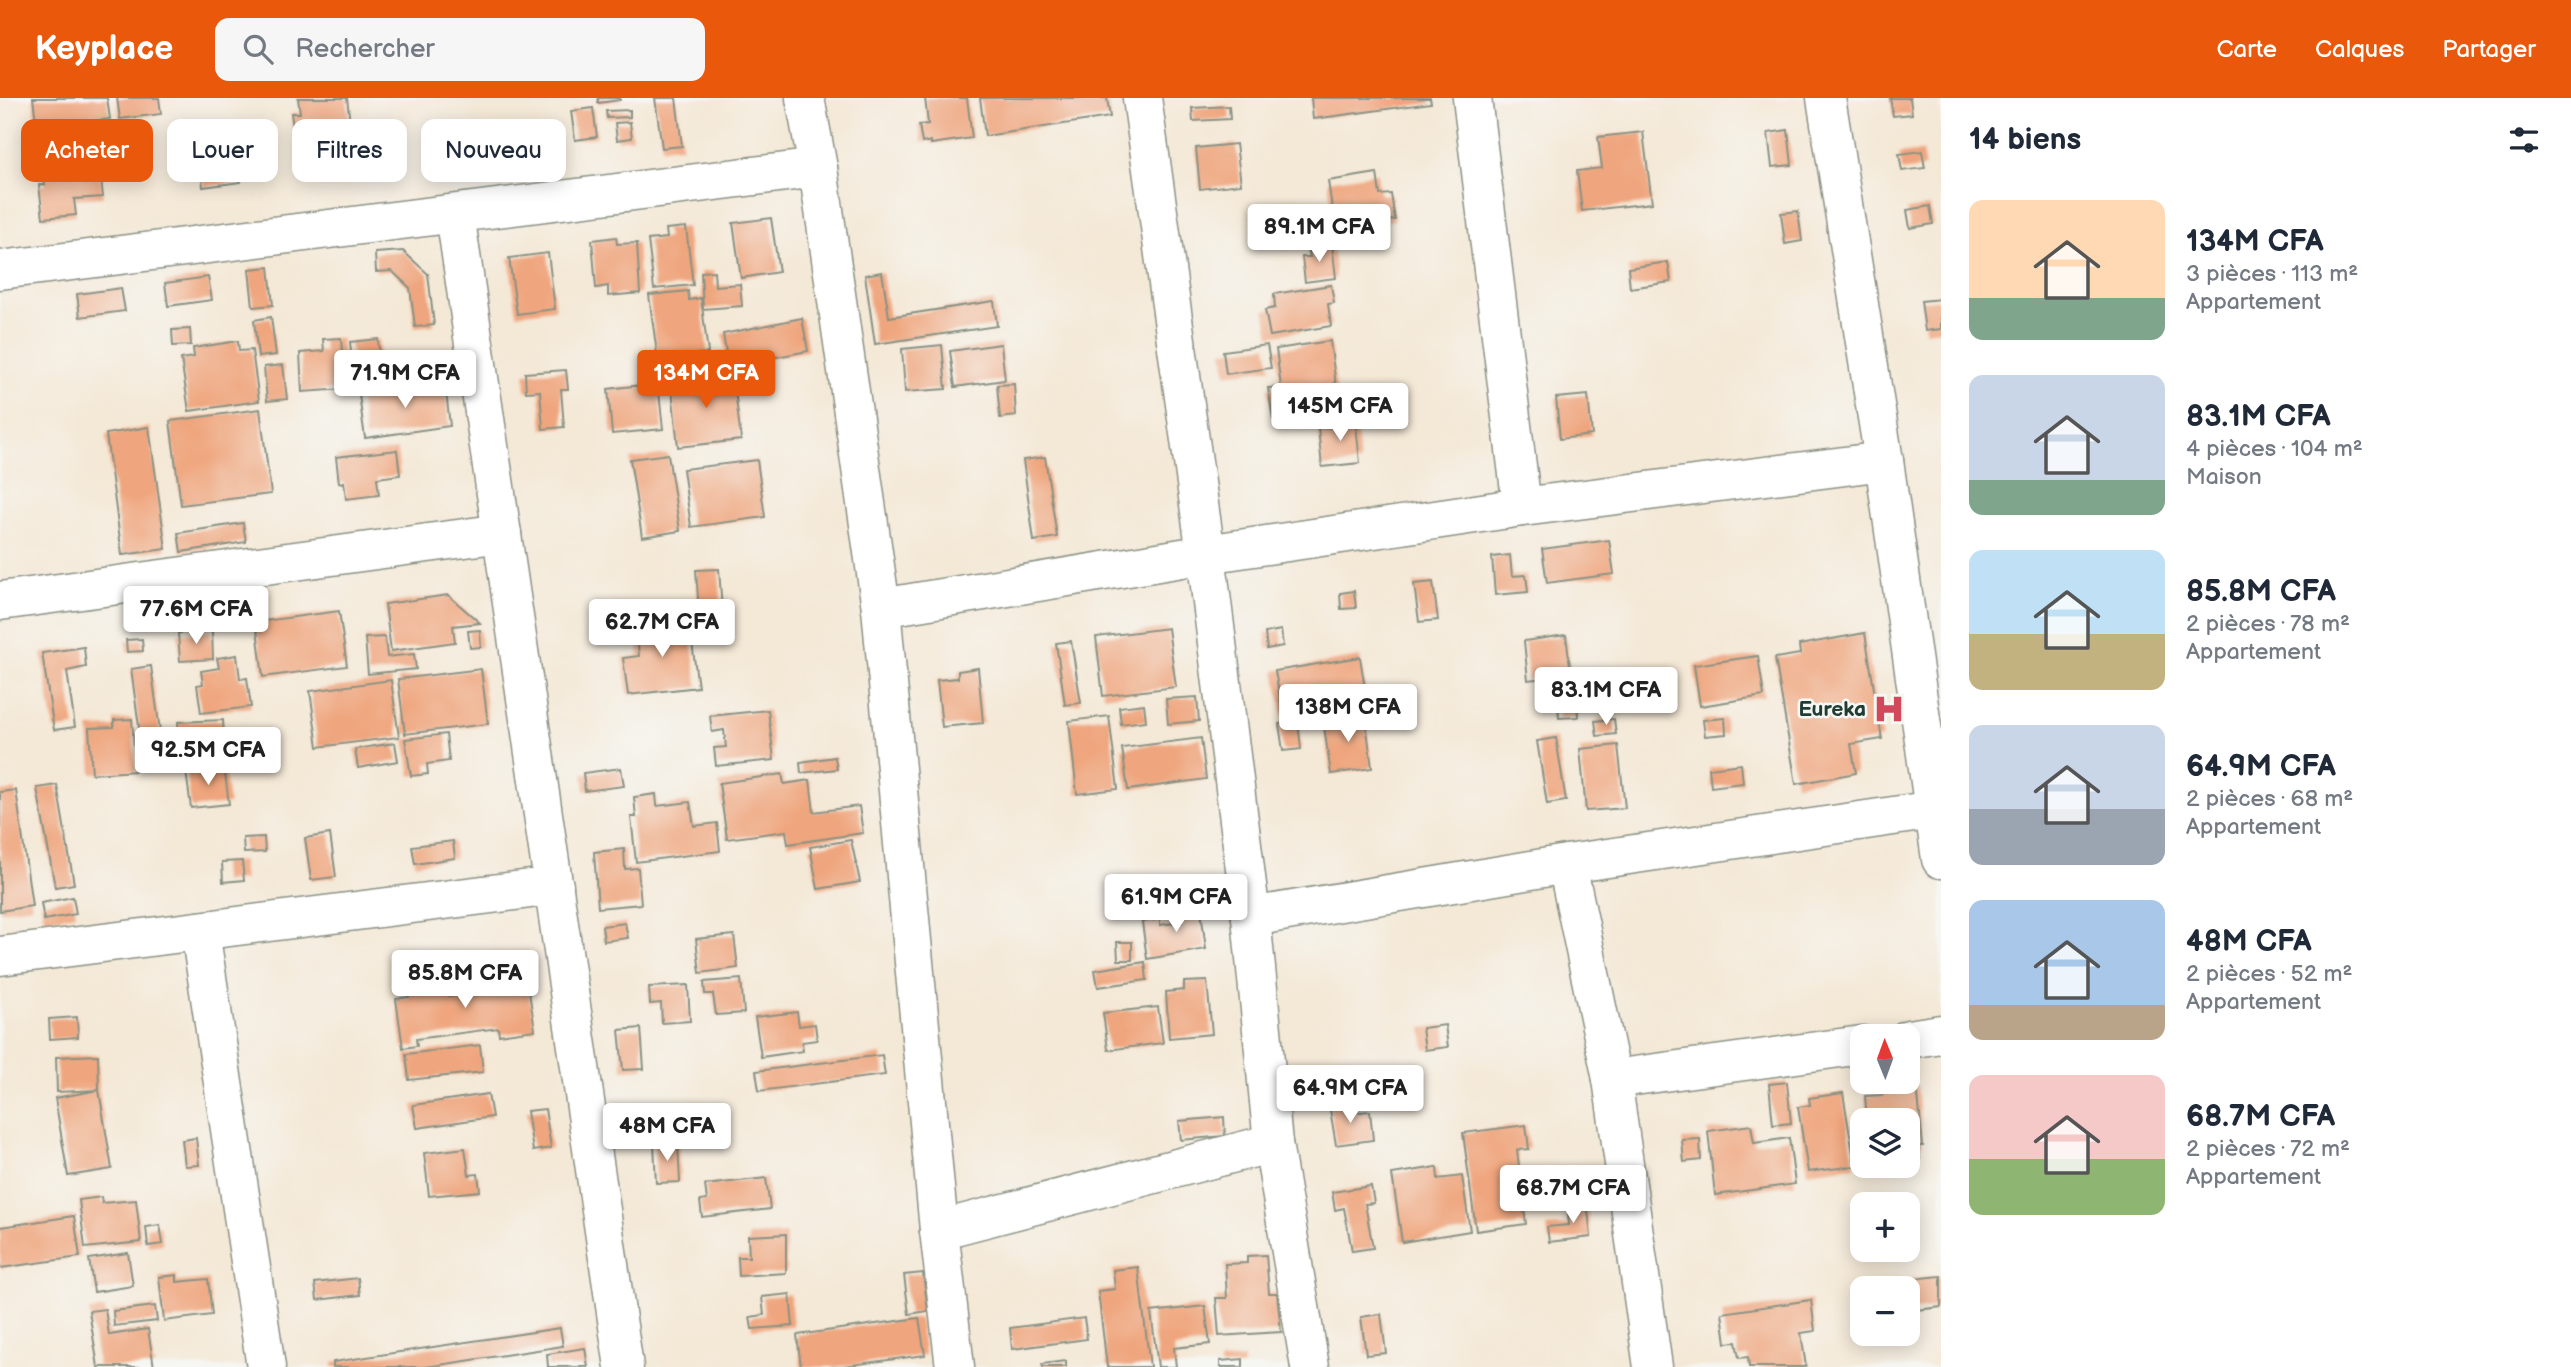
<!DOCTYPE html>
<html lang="fr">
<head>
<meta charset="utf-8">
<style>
  :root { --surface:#fff; --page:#f6f6f7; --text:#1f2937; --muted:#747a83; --accent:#ea580c }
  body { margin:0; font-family:"Balsamiq Sans",sans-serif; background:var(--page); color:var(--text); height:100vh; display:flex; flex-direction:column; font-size:26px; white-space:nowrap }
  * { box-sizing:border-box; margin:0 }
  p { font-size:23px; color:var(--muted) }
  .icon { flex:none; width:38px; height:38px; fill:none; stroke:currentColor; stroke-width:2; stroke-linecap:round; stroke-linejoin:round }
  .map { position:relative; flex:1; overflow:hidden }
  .drawer { display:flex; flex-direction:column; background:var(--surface); width:630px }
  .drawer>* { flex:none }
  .banner { position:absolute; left:21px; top:21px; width:665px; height:63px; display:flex; gap:14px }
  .needle { width:46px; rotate:359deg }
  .controls { position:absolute; left:1850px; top:926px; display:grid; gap:14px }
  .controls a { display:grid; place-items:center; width:70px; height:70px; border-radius:14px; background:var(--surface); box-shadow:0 4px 18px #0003; font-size:35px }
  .price { position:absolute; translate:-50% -60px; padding:0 16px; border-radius:7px; background:#fff; color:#222; font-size:23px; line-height:46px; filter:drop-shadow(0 2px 4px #0008) }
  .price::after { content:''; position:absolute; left:50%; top:42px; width:21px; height:16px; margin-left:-10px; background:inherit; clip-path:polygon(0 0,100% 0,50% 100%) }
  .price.active { background:var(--accent); color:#fff }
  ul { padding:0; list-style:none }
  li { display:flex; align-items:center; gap:21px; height:175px; padding:0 28px }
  li span { display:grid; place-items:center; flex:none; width:196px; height:140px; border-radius:14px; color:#555 }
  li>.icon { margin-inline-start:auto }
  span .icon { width:84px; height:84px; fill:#fffc; stroke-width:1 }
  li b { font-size:30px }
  h2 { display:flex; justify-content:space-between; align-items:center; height:84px; padding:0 28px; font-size:30px }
  .chip { padding:0 24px; border-radius:14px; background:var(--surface); box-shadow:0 4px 18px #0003; font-size:24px; line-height:63px }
  .chip.active { background:var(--accent); color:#fff }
  header { display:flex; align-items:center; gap:42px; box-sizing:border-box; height:98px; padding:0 35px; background:var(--accent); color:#fff }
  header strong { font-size:33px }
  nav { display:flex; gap:38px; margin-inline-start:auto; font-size:24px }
  .search { width:490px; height:63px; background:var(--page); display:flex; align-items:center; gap:18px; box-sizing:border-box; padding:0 24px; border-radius:14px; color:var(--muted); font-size:26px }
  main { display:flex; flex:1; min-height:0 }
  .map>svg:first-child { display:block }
</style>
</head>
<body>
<header>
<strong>Keyplace</strong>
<div class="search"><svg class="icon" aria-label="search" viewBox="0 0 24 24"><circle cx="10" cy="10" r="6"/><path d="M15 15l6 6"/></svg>Rechercher</div>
<nav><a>Carte</a><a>Calques</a><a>Partager</a></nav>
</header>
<main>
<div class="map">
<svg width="1941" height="1269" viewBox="0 0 1941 1269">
  <rect width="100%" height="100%" fill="#f6f6f2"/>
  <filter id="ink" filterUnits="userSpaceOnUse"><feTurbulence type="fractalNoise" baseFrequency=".0143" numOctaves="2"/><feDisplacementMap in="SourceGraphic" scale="14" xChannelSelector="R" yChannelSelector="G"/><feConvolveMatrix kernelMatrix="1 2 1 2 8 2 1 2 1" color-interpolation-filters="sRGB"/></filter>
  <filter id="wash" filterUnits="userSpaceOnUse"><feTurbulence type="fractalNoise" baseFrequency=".00686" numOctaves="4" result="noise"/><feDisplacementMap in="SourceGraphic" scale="28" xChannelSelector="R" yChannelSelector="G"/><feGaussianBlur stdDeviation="1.57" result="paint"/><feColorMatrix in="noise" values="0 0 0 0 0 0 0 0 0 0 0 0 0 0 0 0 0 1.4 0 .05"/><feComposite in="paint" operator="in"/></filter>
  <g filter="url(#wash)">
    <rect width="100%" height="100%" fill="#f4e8d6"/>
    <g id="blocks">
      <!-- building -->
      <g fill="#efa57d">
        <polygon points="33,0 107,0 110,21 37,31"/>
        <polygon points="117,0 159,0 161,16 120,21"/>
        <polygon points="298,0 347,0 351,33 294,37 291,15 300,15"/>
        <polygon points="598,0 620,0 620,2 598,5"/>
        <polygon points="655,0 676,0 682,48 662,50"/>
        <polygon points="925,0 967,0 972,40 931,46 931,43 922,45 919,27 928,26"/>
        <polygon points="980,0 1107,0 1110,19 985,38"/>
        <polygon points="1311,0 1430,0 1431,5 1313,21"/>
        <polygon points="1890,0 1910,0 1912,16 1893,18"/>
        <polygon points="1229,8 1230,21 1193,23 1192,10"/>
        <polygon points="593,10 597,39 575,42 571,13"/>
        <polygon points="630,12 630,19 607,20 606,13"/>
        <polygon points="630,24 632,40 617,42 615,25"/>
        <polygon points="378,32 383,70 361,73 356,34"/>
        <polygon points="1788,32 1792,67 1772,69 1768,35"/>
        <polygon points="516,34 518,53 482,57 480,39"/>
        <polygon points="1643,34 1652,105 1582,113 1577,73 1602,70 1598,39"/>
        <polygon points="96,35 103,99 74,101 76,117 43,120 39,87 45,87 40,40"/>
        <polygon points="352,39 355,74 339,75 336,40"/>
        <polygon points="1236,46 1241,86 1200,91 1196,50"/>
        <polygon points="453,49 459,76 445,79 438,52"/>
        <polygon points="1922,53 1925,70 1902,73 1899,56"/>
        <polygon points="238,65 241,84 203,89 201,70"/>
        <polygon points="1377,75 1380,97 1391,96 1395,122 1335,130 1328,83"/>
        <polygon points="1930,108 1933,126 1910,130 1907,112"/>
        <polygon points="1798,113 1802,143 1785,146 1781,115"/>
        <polygon points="771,120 779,174 741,180 733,125"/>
        <polygon points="686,129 693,187 654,191 648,142 667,140 666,131"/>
        <polygon points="616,139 617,146 637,145 640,195 608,198 608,188 596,190 592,142"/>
        <polygon points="1332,146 1336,180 1305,184 1302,159 1310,159 1308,149"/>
        <polygon points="403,153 428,176 434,227 415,229 410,190 392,173 376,174 375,155"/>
        <polygon points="548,155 555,211 517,216 509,160"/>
        <polygon points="1668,164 1671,184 1630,190 1628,170"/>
        <polygon points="269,169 273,207 253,209 249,171"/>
        <polygon points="714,173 715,188 740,186 742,208 703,211 701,174"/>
        <polygon points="882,174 889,219 994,203 997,228 875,246 865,177"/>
        <polygon points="208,179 212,202 168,208 165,185"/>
        <polygon points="1331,187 1334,205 1328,206 1331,228 1270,238 1265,212 1275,210 1274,196"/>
        <polygon points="121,190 125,213 80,219 77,196"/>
        <polygon points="688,193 689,202 701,200 708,255 696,256 699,274 660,278 649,197"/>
        <polygon points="1941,201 1941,231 1925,233 1921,203"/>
        <polygon points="271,219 276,257 258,259 254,222"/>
        <polygon points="802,220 808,253 714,271 711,257 726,255 723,236"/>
        <polygon points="190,231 191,247 173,248 172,232"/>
        <polygon points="341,240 345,291 302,294 300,255 324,253 323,241"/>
        <polygon points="378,241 380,267 402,265 404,280 354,285 350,244"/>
        <polygon points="238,243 239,253 252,252 259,303 189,313 181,261 194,259 193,250"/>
        <polygon points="1330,243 1339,310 1273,321 1268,290 1281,289 1276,251"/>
        <polygon points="1001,246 1005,282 955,289 950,253"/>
        <polygon points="942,247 946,291 905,294 902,251"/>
        <polygon points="1267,247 1271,270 1226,276 1223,253"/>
        <polygon points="283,267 287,301 267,303 264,269"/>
        <polygon points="566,272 568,291 561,291 564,329 543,331 540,293 526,294 525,275"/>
        <polygon points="733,275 741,342 678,349 671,282"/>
        <polygon points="445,285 450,328 365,340 359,297"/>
        <polygon points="658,285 663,331 612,336 608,291"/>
        <polygon points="1014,286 1016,318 1000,320 997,287"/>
        <polygon points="1588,297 1592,337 1560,341 1556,300"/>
        <polygon points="260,311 271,396 181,407 170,323"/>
        <polygon points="1355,317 1360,365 1322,369 1318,330 1340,328 1338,318"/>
        <polygon points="149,329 166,451 122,457 106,336"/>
        <polygon points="397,352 400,377 377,380 379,397 346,401 344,384 339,385 336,359"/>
        <polygon points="668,356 680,433 642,439 630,361"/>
        <polygon points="1045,359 1057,439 1034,443 1023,362"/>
        <polygon points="757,362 765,419 691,429 683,371"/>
        <polygon points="243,425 246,444 181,454 178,435"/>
        <polygon points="1609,442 1614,476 1547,485 1542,451"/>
        <polygon points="1510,457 1512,478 1526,477 1528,494 1495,497 1492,459"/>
        <polygon points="719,471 722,512 699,514 696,472"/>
        <polygon points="1433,484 1438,522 1419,524 1414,486"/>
        <polygon points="1354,493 1356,510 1341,511 1340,495"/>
        <polygon points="448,497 480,525 453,528 455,544 391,553 385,506"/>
        <polygon points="339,513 347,568 263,579 256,524"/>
        <polygon points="689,522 698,589 628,597 623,560 639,558 636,528"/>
        <polygon points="1168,530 1176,589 1103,598 1096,539"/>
        <polygon points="480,532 481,549 470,550 468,533"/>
        <polygon points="1281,532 1283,548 1267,551 1265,535"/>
        <polygon points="212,533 213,561 180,563 178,535"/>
        <polygon points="1865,535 1882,641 1851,646 1856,675 1796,686 1775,560 1800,556 1799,547"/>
        <polygon points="1566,537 1571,577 1528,582 1524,543"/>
        <polygon points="385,539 387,559 414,556 416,571 368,576 365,540"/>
        <polygon points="142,541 143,553 127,554 126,542"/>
        <polygon points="1071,543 1081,605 1065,607 1056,545"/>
        <polygon points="84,549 86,569 67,573 75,629 54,632 42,555"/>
        <polygon points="237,557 240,581 247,580 251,609 201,615 197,587 203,586 201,573 219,570 217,560"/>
        <polygon points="1758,558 1764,598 1700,608 1694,567"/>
        <polygon points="1360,559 1367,603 1283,617 1275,573"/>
        <polygon points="151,568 165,669 145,672 131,571"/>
        <polygon points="978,570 983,625 942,629 937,582 958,580 958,573"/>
        <polygon points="481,571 488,626 405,636 398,581"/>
        <polygon points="391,582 399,639 318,649 310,593"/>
        <polygon points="1576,592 1578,619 1559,620 1557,593"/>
        <polygon points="1197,599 1199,623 1168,626 1166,601"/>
        <polygon points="1144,606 1146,623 1121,626 1119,609"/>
        <polygon points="768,612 774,662 716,668 714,650 726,649 724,632 712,634 710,618"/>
        <polygon points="1365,616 1372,670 1331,676 1323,622"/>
        <polygon points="1109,618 1118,691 1077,696 1069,623"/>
        <polygon points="1725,620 1726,636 1705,638 1703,622"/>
        <polygon points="132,621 136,673 92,676 89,630 114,629 114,622"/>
        <polygon points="1614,621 1616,636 1597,638 1595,623"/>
        <polygon points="223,622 225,659 180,661 178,624"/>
        <polygon points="1298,623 1301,651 1283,653 1279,626"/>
        <polygon points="446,636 449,663 427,666 428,676 411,678 405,641"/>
        <polygon points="1201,640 1206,681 1128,692 1122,650"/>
        <polygon points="1556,640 1566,703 1547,706 1537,643"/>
        <polygon points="395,645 398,663 358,670 355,651"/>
        <polygon points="1618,647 1625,710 1586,713 1580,651"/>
        <polygon points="835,659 837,671 801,675 800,664"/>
        <polygon points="1741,666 1743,685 1711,689 1709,670"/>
        <polygon points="224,668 229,706 191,710 186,673"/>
        <polygon points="621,670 624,688 585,693 583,675"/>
        <polygon points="782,676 784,686 810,682 814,714 859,708 863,735 788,746 786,733 727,741 719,685"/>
        <polygon points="57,687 74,786 55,789 37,690"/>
        <polygon points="16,692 32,808 0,813 0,694"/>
        <polygon points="656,696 657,708 690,704 694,728 717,725 720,753 636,764 631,719 636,719 634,699"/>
        <polygon points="330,736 336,779 311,782 305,740"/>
        <polygon points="264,739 265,754 244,755 243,740"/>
        <polygon points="851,742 860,784 818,791 810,749"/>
        <polygon points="453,743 455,760 415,766 412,748"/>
        <polygon points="624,751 625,771 638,770 641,806 598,810 594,754"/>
        <polygon points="242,763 244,782 223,784 222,764"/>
        <polygon points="73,799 76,816 44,822 41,805"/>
        <polygon points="1200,805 1206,851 1147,861 1142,824 1160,821 1160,827 1182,824 1180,808"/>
        <polygon points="625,825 628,840 604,843 602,828"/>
        <polygon points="734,837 738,870 700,875 696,841"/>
        <polygon points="1117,844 1132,844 1132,862 1118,862"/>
        <polygon points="1145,864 1147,882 1098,889 1095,872"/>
        <polygon points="526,875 535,932 499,937 498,930 416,941 417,948 403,950 396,901 409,899 407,885 431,882 433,892 448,890 449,898 489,894 487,880"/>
        <polygon points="741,881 744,915 716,917 713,896 705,896 704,884"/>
        <polygon points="1207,883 1212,936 1169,940 1166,894 1184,892 1184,884"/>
        <polygon points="688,887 690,923 662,925 661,905 650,906 649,889"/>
        <polygon points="1158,909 1163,945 1108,952 1103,915"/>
        <polygon points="797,914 799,928 815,926 817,942 802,944 803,953 761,959 755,919"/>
        <polygon points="77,919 78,939 50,941 49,921"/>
        <polygon points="1445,927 1448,949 1425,952 1422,930"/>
        <polygon points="641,930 644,971 623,972 619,932"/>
        <polygon points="480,947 483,974 409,982 406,956"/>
        <polygon points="98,957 99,992 57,994 56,959"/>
        <polygon points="882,957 885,977 759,993 756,973"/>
        <polygon points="1787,984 1791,1025 1773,1027 1769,986"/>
        <polygon points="1917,987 1923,1048 1919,1048 1920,1061 1908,1062 1908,1022 1867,1022 1865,998 1883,997 1882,990"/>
        <polygon points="99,992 112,1071 68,1078 55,1000"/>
        <polygon points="1843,995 1855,1068 1808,1074 1798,1009 1810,1007 1809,1000"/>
        <polygon points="488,996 492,1019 417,1030 413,1007"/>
        <polygon points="1349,1004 1350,1015 1370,1013 1373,1042 1336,1047 1329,1006"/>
        <polygon points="545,1011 551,1050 533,1053 527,1013"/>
        <polygon points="1224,1019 1225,1038 1181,1042 1179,1023"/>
        <polygon points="1526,1027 1529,1051 1517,1052 1520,1076 1533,1075 1537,1100 1523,1103 1526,1126 1476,1133 1463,1035"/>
        <polygon points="1751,1027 1754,1045 1789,1040 1795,1086 1715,1097 1708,1033"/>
        <polygon points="196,1040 199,1067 185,1068 182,1042"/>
        <polygon points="1700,1041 1701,1062 1684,1064 1682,1042"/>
        <polygon points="678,1045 680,1084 656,1085 654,1046"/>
        <polygon points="465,1050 469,1077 478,1076 480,1093 429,1098 424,1055"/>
        <polygon points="1437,1069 1438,1081 1462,1078 1470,1133 1402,1144 1392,1076"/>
        <polygon points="766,1080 770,1111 702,1119 700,1103 707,1102 705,1087"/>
        <polygon points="1371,1088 1374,1105 1365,1106 1373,1150 1352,1153 1344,1110 1335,1112 1332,1094"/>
        <polygon points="101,1099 102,1105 136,1102 141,1144 85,1150 79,1102"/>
        <polygon points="1587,1104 1591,1139 1549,1144 1547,1129 1569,1127 1567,1107"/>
        <polygon points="74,1118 80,1159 0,1170 0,1129"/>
        <polygon points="160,1127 163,1146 148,1148 146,1129"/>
        <polygon points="786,1136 786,1175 739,1178 738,1159 749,1159 748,1138"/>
        <polygon points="128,1155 133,1188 94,1194 89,1161"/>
        <polygon points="1266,1157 1269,1195 1277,1195 1281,1234 1219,1238 1216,1200 1227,1200 1225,1166 1247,1165 1247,1158"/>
        <polygon points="1138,1169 1150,1269 1107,1269 1098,1193 1115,1191 1113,1172"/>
        <polygon points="923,1175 928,1213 909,1216 904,1177"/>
        <polygon points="177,1177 177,1184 208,1181 212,1217 164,1223 159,1179"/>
        <polygon points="1941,1178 1941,1209 1908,1213 1908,1190 1891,1190 1890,1183"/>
        <polygon points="358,1180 360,1197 317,1202 315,1185"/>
        <polygon points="790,1196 793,1228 752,1231 750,1219 764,1217 762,1199"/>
        <polygon points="1811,1202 1815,1233 1801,1235 1806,1269 1749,1269 1748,1259 1739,1260 1736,1244 1726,1245 1722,1215"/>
        <polygon points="155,1208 157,1223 114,1228 113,1213"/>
        <polygon points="1205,1208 1210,1246 1174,1250 1176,1269 1158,1269 1151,1214"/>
        <polygon points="105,1211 109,1237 148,1231 154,1269 98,1269 89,1213"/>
        <polygon points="1381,1216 1386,1255 1366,1257 1361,1219"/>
        <polygon points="919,1220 925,1257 837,1269 801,1269 797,1237"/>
        <polygon points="1084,1220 1087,1241 1012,1251 1010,1230"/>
        <polygon points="560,1230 563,1248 426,1269 333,1269 333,1264"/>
        <polygon points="585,1250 588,1269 548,1269 547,1256"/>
        <polygon points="1243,1261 1243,1269 1220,1269 1220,1263"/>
        <polygon points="1066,1263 1066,1269 1043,1269 1042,1266"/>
      </g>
    </g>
  </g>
  <g filter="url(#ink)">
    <use href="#blocks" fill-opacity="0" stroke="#8a9285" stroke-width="2"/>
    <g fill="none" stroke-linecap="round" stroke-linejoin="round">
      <defs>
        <g id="minor">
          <polyline points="805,0 818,70 881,510 939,1132 955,1269"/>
          <polyline points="1142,0 1206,456 1251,819 1273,1045 1310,1269"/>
          <polyline points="1472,0 1522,409"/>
          <polyline points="1826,0 1884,363 1941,761"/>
          <polyline points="455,116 624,1269"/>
          <polyline points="0,172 818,70"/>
          <polyline points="0,503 502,435"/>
          <polyline points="881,510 1206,456 1522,409 1884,363"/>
          <polyline points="1567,766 1612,981 1653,1269"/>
          <polyline points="1251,819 1567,766 1941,711"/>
          <polyline points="200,833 266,1269"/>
          <polyline points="0,858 554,788"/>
          <polyline points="1908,941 1941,936"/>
          <polyline points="1612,981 1862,947"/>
          <polyline points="939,1132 1273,1045"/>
        </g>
      </defs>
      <!-- minor casing -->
      <use href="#minor" stroke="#8a9285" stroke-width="41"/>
      <!-- minor -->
      <use href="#minor" stroke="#fff" stroke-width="38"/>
    </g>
  </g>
  <!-- icons -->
  <defs>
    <symbol id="hospital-bare" viewBox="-9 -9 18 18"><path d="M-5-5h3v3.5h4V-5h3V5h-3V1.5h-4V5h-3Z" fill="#d1495b" stroke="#f6f6f2" stroke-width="2.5" paint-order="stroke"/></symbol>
  </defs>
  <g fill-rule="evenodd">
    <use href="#hospital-bare" x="1867" y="589" width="44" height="44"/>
  </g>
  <g text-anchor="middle" stroke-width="5" stroke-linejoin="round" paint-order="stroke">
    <!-- poi labels -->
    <g font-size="21" font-weight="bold" fill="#1f3d34" stroke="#f6f6f2" text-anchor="end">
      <text x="1866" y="618">Eureka</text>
    </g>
  </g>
</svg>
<div class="controls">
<a><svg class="needle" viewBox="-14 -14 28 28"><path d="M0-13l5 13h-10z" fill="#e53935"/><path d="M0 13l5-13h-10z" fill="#747a83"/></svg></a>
<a><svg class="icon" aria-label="layers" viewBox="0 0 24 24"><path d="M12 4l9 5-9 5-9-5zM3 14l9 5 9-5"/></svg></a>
<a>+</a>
<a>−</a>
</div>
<b class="price" style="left:1319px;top:166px">89.1M CFA</b>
<b class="price" style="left:405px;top:312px">71.9M CFA</b>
<b class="price active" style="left:706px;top:312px">134M CFA</b>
<b class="price" style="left:1340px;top:345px">145M CFA</b>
<b class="price" style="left:196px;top:548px">77.6M CFA</b>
<b class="price" style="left:662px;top:561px">62.7M CFA</b>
<b class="price" style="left:1606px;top:629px">83.1M CFA</b>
<b class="price" style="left:1348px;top:646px">138M CFA</b>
<b class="price" style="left:208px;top:689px">92.5M CFA</b>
<b class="price" style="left:1176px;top:836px">61.9M CFA</b>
<b class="price" style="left:465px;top:912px">85.8M CFA</b>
<b class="price" style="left:1350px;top:1027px">64.9M CFA</b>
<b class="price" style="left:667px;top:1065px">48M CFA</b>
<b class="price" style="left:1573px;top:1127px">68.7M CFA</b>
<div class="banner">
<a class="chip active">Acheter</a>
<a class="chip">Louer</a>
<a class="chip">Filtres</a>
<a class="chip">Nouveau</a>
</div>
</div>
<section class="drawer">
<h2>14 biens<svg class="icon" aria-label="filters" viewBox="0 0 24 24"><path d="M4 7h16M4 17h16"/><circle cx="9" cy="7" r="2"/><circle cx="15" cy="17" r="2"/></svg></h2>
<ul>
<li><span style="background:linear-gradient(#ffd9b3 70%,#7fa58c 0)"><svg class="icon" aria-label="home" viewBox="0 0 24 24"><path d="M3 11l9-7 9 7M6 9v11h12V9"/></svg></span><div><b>134M CFA</b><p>3 pièces · 113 m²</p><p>Appartement</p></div></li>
<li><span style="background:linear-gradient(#c9d6e8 75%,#7fa58c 0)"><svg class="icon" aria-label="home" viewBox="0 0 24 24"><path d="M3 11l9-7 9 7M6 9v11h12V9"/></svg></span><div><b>83.1M CFA</b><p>4 pièces · 104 m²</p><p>Maison</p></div></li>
<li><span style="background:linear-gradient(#bfe0f5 60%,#c2b280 0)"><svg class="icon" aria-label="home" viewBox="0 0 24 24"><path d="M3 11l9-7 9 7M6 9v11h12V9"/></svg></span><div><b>85.8M CFA</b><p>2 pièces · 78 m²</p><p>Appartement</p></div></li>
<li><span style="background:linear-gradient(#c9d6e8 60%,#9aa5b1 0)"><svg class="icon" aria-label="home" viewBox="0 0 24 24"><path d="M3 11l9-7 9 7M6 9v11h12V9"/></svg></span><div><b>64.9M CFA</b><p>2 pièces · 68 m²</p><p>Appartement</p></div></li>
<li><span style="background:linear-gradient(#a9c7e8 75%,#b9a48a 0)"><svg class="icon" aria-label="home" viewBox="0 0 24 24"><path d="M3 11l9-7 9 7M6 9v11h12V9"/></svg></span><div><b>48M CFA</b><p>2 pièces · 52 m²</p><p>Appartement</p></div></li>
<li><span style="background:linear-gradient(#f6c9c9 60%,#8fb573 0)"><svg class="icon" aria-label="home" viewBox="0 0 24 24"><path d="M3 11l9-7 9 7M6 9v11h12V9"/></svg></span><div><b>68.7M CFA</b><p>2 pièces · 72 m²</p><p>Appartement</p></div></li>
</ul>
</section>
</main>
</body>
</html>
